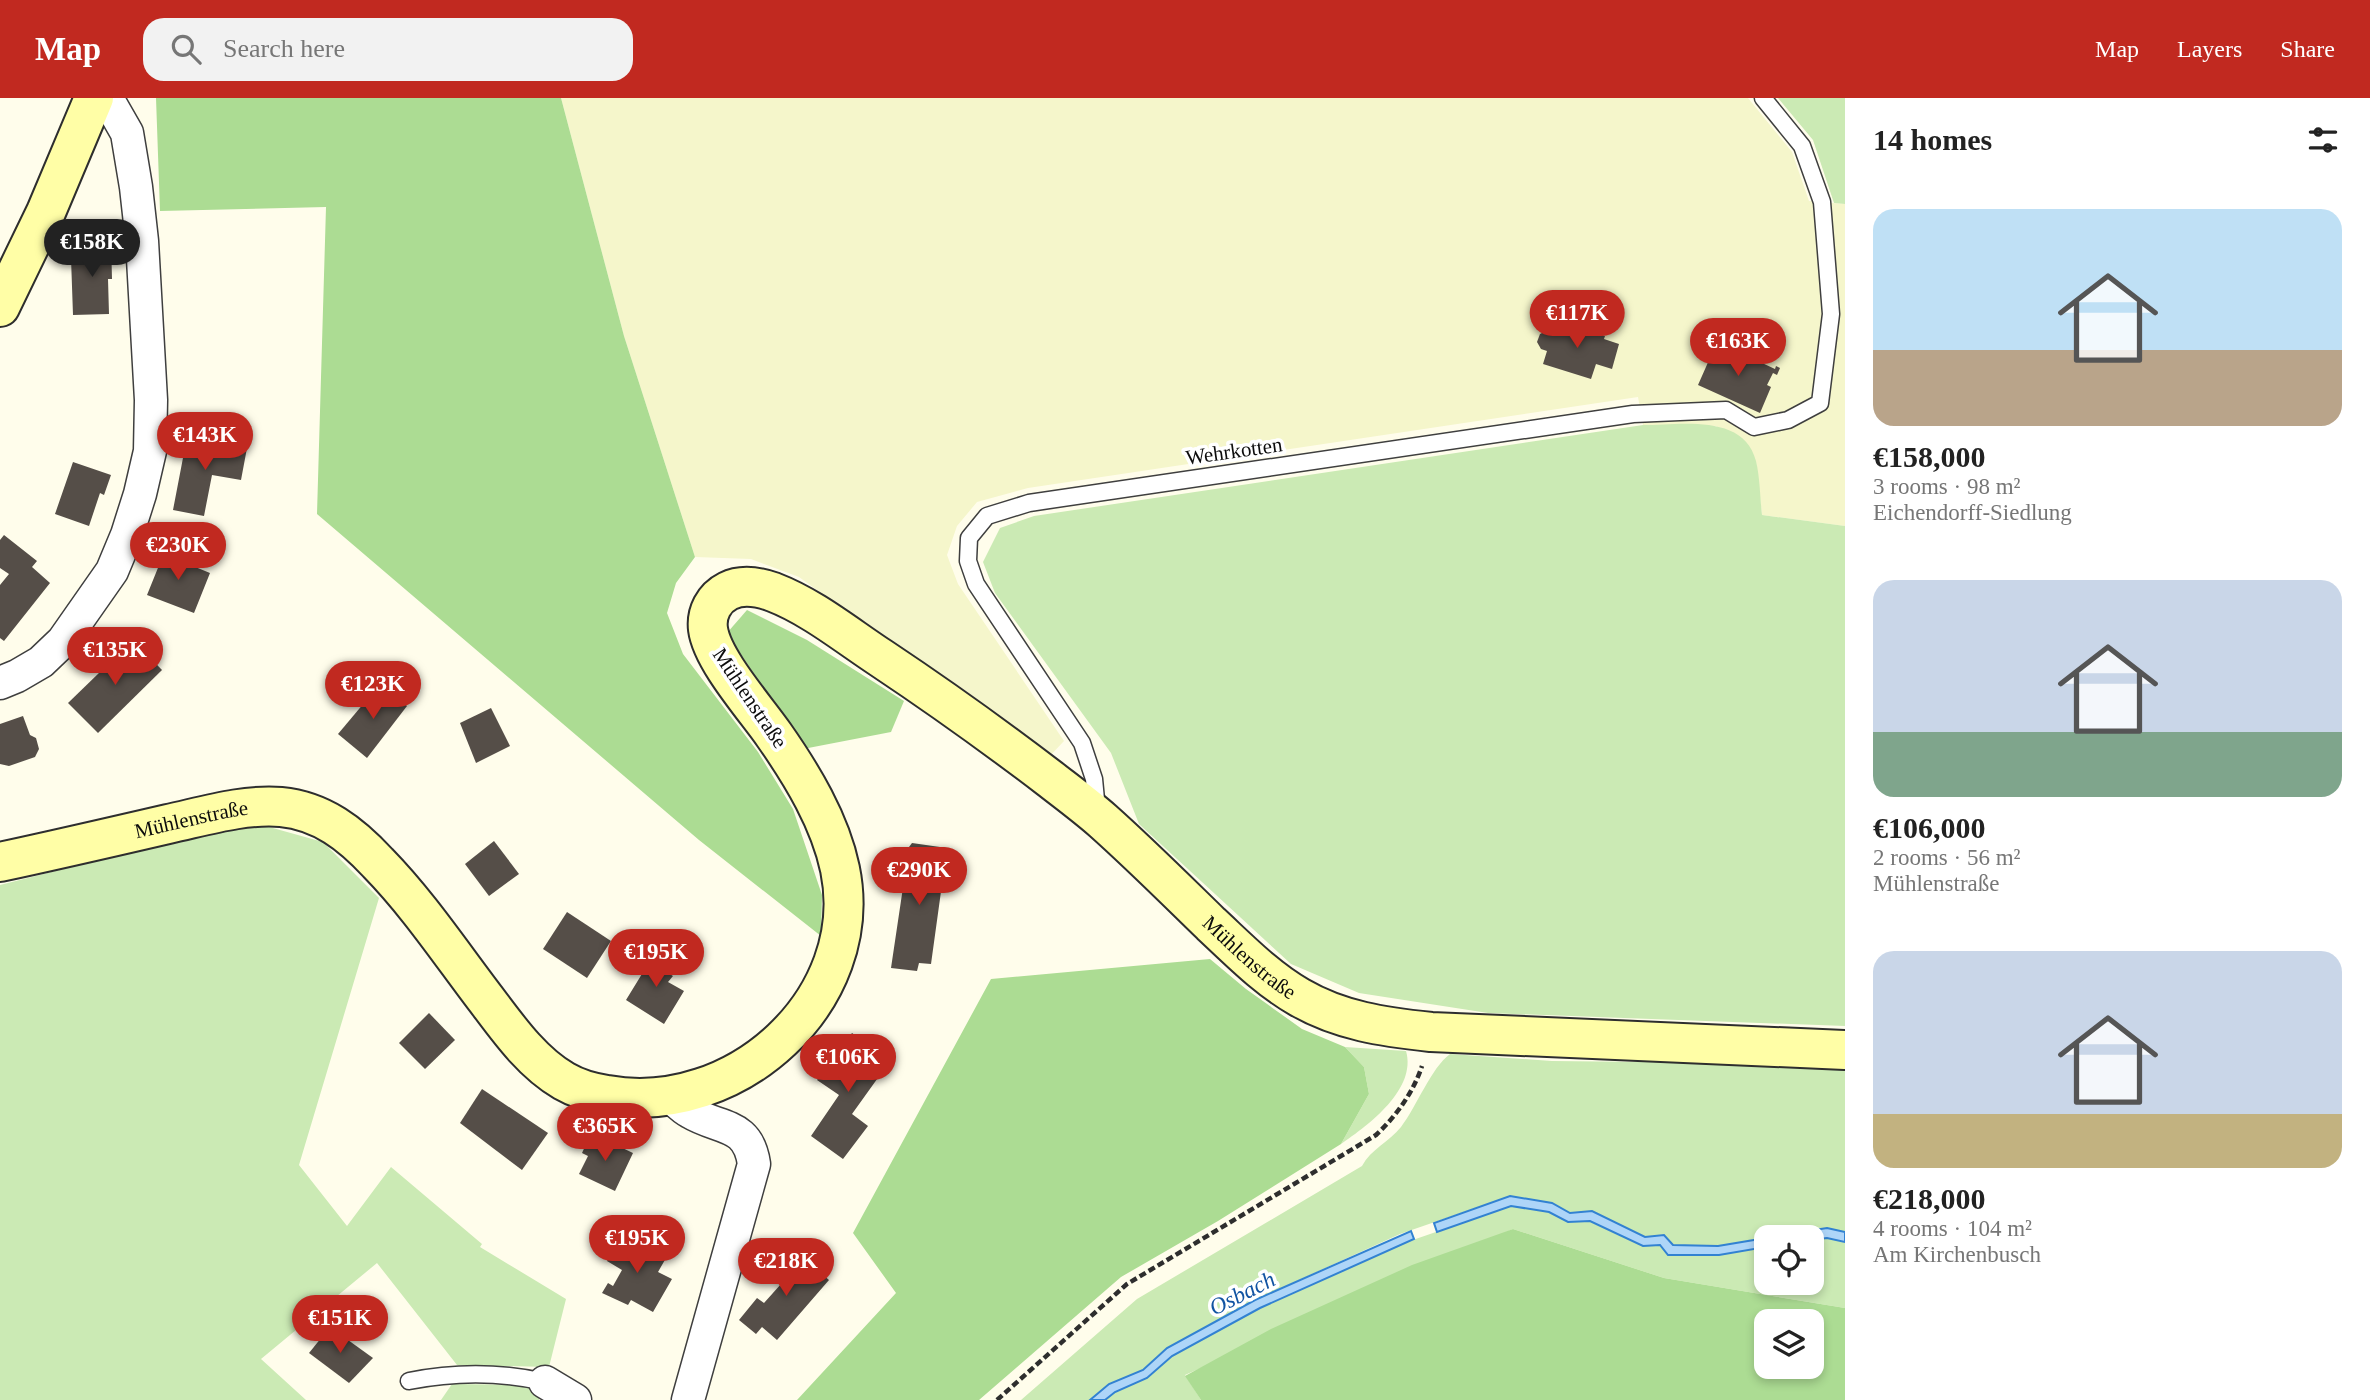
<!DOCTYPE html>
<html lang="en">
<head>
<meta charset="utf-8">
<style>
  :root { --surface:#fff; --page:#f2f2f2; --text:#222; --muted:#767676; --accent:#c12920 }
  body { margin:0; font-family:Georgia,serif; background:var(--page); color:var(--text); height:100vh; display:flex; flex-direction:column; font-size:26px; white-space:nowrap }
  * { box-sizing:border-box; margin:0 }
  p { font-size:23px; color:var(--muted) }
  .icon { flex:none; width:38px; height:38px; fill:none; stroke:currentColor; stroke-width:2; stroke-linecap:round; stroke-linejoin:round }
  .map { position:relative; flex:1; overflow:hidden }
  .panel { display:flex; flex-direction:column; background:var(--surface); width:525px }
  .panel>* { flex:none }
  .fabs { position:absolute; left:1754px; top:1127px; display:grid; gap:14px }
  .fabs a { display:grid; place-items:center; width:70px; height:70px; border-radius:14px; background:var(--surface); box-shadow:0 4px 10px #0003; font-size:35px }
  .price { position:absolute; translate:-50% -60px; padding:0 16px; border-radius:24px; background:var(--accent); color:#fff; font-size:23px; line-height:46px; filter:drop-shadow(0 2px 4px #0008) }
  .price::after { content:''; position:absolute; left:50%; top:42px; width:21px; height:16px; margin-left:-10px; background:inherit; clip-path:polygon(0 0,100% 0,50% 100%) }
  .price.on { background:#222; color:#fff }
  ul { padding:0; list-style:none }
  li { display:grid; align-content:center; gap:14px; height:371px; padding:0 28px }
  li span { display:grid; place-items:center; height:217px; border-radius:21px; color:#555 }
  li>.icon { margin-inline-start:auto }
  span .icon { width:126px; height:126px; fill:#fffc; stroke-width:1 }
  li b { font-size:30px }
  h2 { display:flex; justify-content:space-between; align-items:center; height:84px; padding:0 28px; font-size:30px }
  header { display:flex; align-items:center; gap:42px; box-sizing:border-box; height:98px; padding:0 35px; background:var(--accent); color:#fff }
  header strong { font-size:33px }
  nav { display:flex; gap:38px; margin-inline-start:auto; font-size:24px }
  .search { width:490px; height:63px; background:var(--page); display:flex; align-items:center; gap:18px; box-sizing:border-box; padding:0 24px; border-radius:21px; color:var(--muted); font-size:26px }
  main { display:flex; flex:1; min-height:0 }
  .map>svg:first-child { display:block }
</style>
</head>
<body>
<header>
<strong>Map</strong>
<div class="search"><svg class="icon" aria-label="search" viewBox="0 0 24 24"><circle cx="10" cy="10" r="6"/><path d="M15 15l6 6"/></svg>Search here</div>
<nav><a>Map</a><a>Layers</a><a>Share</a></nav>
</header>
<main>
<div class="map">
<svg width="1845" height="1302" viewBox="0 0 1845 1302">
  <rect width="100%" height="100%" fill="#fffdeb"/>
  <!-- farmland -->
  <polygon fill="#f5f6cb" points="561,0 1748,0 1792,54 1809,103 1845,106 1845,428 1762,417 1756,364 1716,328 1643,327 1638,299 1028,390 977,404 957,428 947,457 958,486 1064,643 1048,660 799,479 751,461 695,459 624,238"/>
  <!-- green -->
  <g fill="#cbeab4">
    <polygon points="1778,0 1845,0 1845,106 1834,105 1813,42"/>
    <path d="M1643,327c37,0 101,-12 113,36 4,17 4,36 6,54l83,11v500l-357,-13 -129,-20 -68,-29 -152,-140 -28,-71 -116,-160 -12,-31 17,-34 34,-12z"/>
    <polygon points="262,727 323,744 379,800 299,1067 347,1128 391,1069 482,1146 480,1149 566,1201 549,1269 457,1267 377,1165 261,1261 306,1302 0,1302 0,787 218,732"/>
    <path d="M1345,949l61,4c11,38 -37,74 -65,93l28,-50 -5,-27z"/>
    <path d="M1450,956l102,7 188,2 105,4v165l-18,-4 -109,18 -45,-1 -9,-10 -19,2 -53,-26 -22,2 -18,-10 -42,-7 -110,38 -145,66 -88,48 -24,22 -34,14 -19,16h-69l116,-101 225,-133c9,-17 27,-24 39,-39 16,-21 30,-59 49,-73z"/>
    <polygon points="1511,1108 1549,1114 1568,1124 1590,1123 1643,1148 1660,1147 1719,1157 1766,1149 1766,1185 1811,1185 1811,1142 1827,1140 1845,1144 1845,1210 1664,1180 1513,1131 1185,1277 1201,1302 1105,1302 1115,1294 1147,1280 1172,1258 1260,1210 1407,1144"/>
    <polygon points="452,1286 529,1287 542,1292 539,1302 441,1302"/>
  </g>
  <!-- forest -->
  <g fill="#acdc93" fill-rule="evenodd">
    <polygon points="156,0 561,0 624,238 695,459 676,485 667,515 683,556 758,654 793,711 822,797 821,838 699,742 317,416 326,109 160,113"/>
    <polygon points="747,512 807,542 904,603 891,634 803,651 727,535"/>
    <polygon points="1210,861 1246,891 1302,931 1345,949 1364,969 1369,996 1341,1046 1218,1123 1121,1179 979,1302 797,1302 896,1195 853,1135 991,881"/>
    <path d="M1513,1131l151,49 181,30v92h-644l-16,-24 86,-47 141,-64zM1766,1223h45v46h-45z"/>
  </g>
  <!-- water -->
  <g fill="#aed5f8" stroke="#3282d2" stroke-width="2">
    <polygon points="1510,1098 1552,1105 1570,1115 1592,1113 1645,1139 1664,1137 1673,1147 1718,1148 1766,1140 1766,1149 1719,1157 1668,1157 1660,1147 1643,1148 1590,1123 1568,1124 1549,1114 1511,1108 1437,1134 1434,1125"/>
    <polygon points="1827,1130 1845,1134 1845,1144 1827,1140 1811,1142 1811,1139 1770,1139"/>
    <polygon points="1411,1133 1414,1141 1260,1210 1172,1258 1147,1280 1115,1294 1105,1302 1090,1302 1109,1286 1143,1272 1167,1250 1255,1202"/>
  </g>
  <!-- building -->
  <g fill="#554e48">
    <polygon points="87,142 111,142 112,181 108,181 109,216 73,217 71,160 87,160"/>
    <polygon points="1557,222 1605,238 1604,241 1619,246 1612,271 1596,266 1591,281 1543,266 1547,253 1541,251 1537,244 1540,236 1546,233 1553,235"/>
    <polygon points="1717,244 1775,271 1776,268 1780,270 1777,277 1773,275 1767,287 1771,289 1760,315 1698,287"/>
    <polygon points="187,339 247,350 241,382 212,377 204,418 173,412"/>
    <polygon points="73,364 111,377 104,397 100,395 89,428 55,416"/>
    <polygon points="4,437 37,463 32,469 50,485 4,543 0,540 0,487 9,476 0,470 0,442"/>
    <polygon points="166,450 185,458 183,464 210,475 194,515 147,497"/>
    <polygon points="133,542 162,572 98,635 68,605"/>
    <polygon points="380,586 407,608 367,660 338,636"/>
    <polygon points="491,610 510,648 476,665 460,625"/>
    <polygon points="23,618 30,637 36,640 39,651 35,659 9,668 0,666 0,626"/>
    <polygon points="494,743 519,776 489,798 465,766"/>
    <polygon points="912,745 947,750 931,866 919,865 917,873 891,870 909,749"/>
    <polygon points="567,814 611,843 587,880 543,851"/>
    <polygon points="654,850 672,861 665,873 673,878 668,884 684,893 664,926 626,902 645,871 643,869"/>
    <polygon points="429,915 455,942 425,971 399,945"/>
    <polygon points="852,935 890,963 852,1016 868,1028 843,1061 811,1038 839,997 817,982"/>
    <polygon points="482,991 548,1035 522,1072 460,1025"/>
    <polygon points="597,1038 633,1055 615,1093 579,1076 588,1058 582,1055 588,1042 594,1045"/>
    <polygon points="621,1137 666,1160 658,1174 672,1181 653,1214 631,1202 628,1207 602,1195 608,1185 613,1188 622,1172 607,1163"/>
    <polygon points="796,1154 829,1182 777,1242 762,1229 756,1236 739,1222 757,1200 764,1205 781,1186 774,1180"/>
    <polygon points="330,1229 373,1260 349,1285 309,1255"/>
  </g>
  <g fill="none" stroke-linecap="round" stroke-linejoin="round">
    <defs>
      <g id="lane">
        <polyline points="1097,712 1094,681 1082,645 976,486 968,463 969,440 987,418 1029,405 1633,316 1726,312 1754,329 1788,322 1820,305 1831,216 1822,104 1802,48 1763,0"/>
        <path d="M409,1283c45,-9 92,-9 136,1"/>
      </g>
      <g id="street">
        <polyline points="0,585 17,578 41,564 63,543 112,473 127,437 140,396 150,353 151,302 142,143 136,89 127,35 107,0"/>
        <path d="M668,996c7,6 14,14 22,18 30,18 58,10 64,52l-66,236"/>
        <polyline points="545,1284 575,1302"/>
      </g>
      <g id="secondary">
        <polyline points="0,209 46,114 94,0"/>
        <path id="s1" d="M0,764c56,-12 112,-25 168,-38 37,-8 75,-20 113,-17 41,4 70,27 97,56 40,41 72,89 107,135 22,29 46,64 79,83 12,7 29,12 43,14 128,23 260,-95 233,-226 -10,-48 -38,-94 -66,-134 -18,-26 -62,-75 -66,-106 -2,-16 6,-31 20,-38 14,-7 31,-4 45,1 39,15 73,43 108,66 57,38 113,78 168,120 18,14 37,28 54,43 37,33 72,68 108,103 28,26 55,54 88,73 41,24 85,30 132,35l414,18"/>
      </g>
    </defs>
    <!-- lane casing -->
    <use href="#lane" stroke="#3f3f3f" stroke-width="19"/>
    <!-- street casing -->
    <use href="#street" stroke="#3f3f3f" stroke-width="35"/>
    <!-- secondary casing -->
    <use href="#secondary" stroke="#2e2e2e" stroke-width="42"/>
    <!-- path -->
    <path stroke="#2e2e2e" stroke-width="4.5" stroke-dasharray="7 3.5" stroke-linecap="butt" d="M997,1302l130,-116 249,-149c20,-19 37,-42 46,-69"/>
    <!-- lane -->
    <use href="#lane" stroke="#fff" stroke-width="16"/>
    <!-- street -->
    <use href="#street" stroke="#fff" stroke-width="32"/>
    <!-- secondary -->
    <use href="#secondary" stroke="#fffea6" stroke-width="38"/>
  </g>
  <g text-anchor="middle" stroke-width="7" stroke-linejoin="round" paint-order="stroke">
    <!-- street labels -->
    <g font-size="21" fill="#0c0c0c" stroke="#fff">
      <text transform="translate(1234 353) rotate(-8)" y="7">Wehrkotten</text>
      <text transform="translate(750 600) rotate(56)" y="7">Mühlenstraße</text>
      <text dy="7" stroke="none"><textPath href="#s1" startOffset="196">Mühlenstraße</textPath></text>
      <text dy="7" stroke="none"><textPath href="#s1" startOffset="2084">Mühlenstraße</textPath></text>
    </g>
    <!-- water labels -->
    <g font-size="23" font-style="italic" fill="#1254a2" stroke="#fff">
      <text transform="translate(1242 1195) rotate(-27)" y="8">Osbach</text>
    </g>
  </g>
</svg>
<div class="fabs">
<a><svg class="icon" aria-label="locate" viewBox="0 0 24 24"><circle cx="12" cy="12" r="6"/><path d="M12 2v4M12 18v4M2 12h4M18 12h4"/></svg></a>
<a><svg class="icon" aria-label="layers" viewBox="0 0 24 24"><path d="M12 4l9 5-9 5-9-5zM3 14l9 5 9-5"/></svg></a>
</div>
<b class="price on" style="left:92px;top:181px">€158K</b>
<b class="price" style="left:1577px;top:252px">€117K</b>
<b class="price" style="left:1738px;top:280px">€163K</b>
<b class="price" style="left:205px;top:374px">€143K</b>
<b class="price" style="left:178px;top:484px">€230K</b>
<b class="price" style="left:115px;top:589px">€135K</b>
<b class="price" style="left:373px;top:623px">€123K</b>
<b class="price" style="left:919px;top:809px">€290K</b>
<b class="price" style="left:656px;top:891px">€195K</b>
<b class="price" style="left:848px;top:996px">€106K</b>
<b class="price" style="left:605px;top:1065px">€365K</b>
<b class="price" style="left:637px;top:1177px">€195K</b>
<b class="price" style="left:786px;top:1200px">€218K</b>
<b class="price" style="left:340px;top:1257px">€151K</b>
</div>
<section class="panel">
<h2>14 homes<svg class="icon" aria-label="filters" viewBox="0 0 24 24"><path d="M4 7h16M4 17h16"/><circle cx="9" cy="7" r="2"/><circle cx="15" cy="17" r="2"/></svg></h2>
<ul>
<li><span style="background:linear-gradient(#bfe0f5 65%,#b9a48a 0)"><svg class="icon" aria-label="home" viewBox="0 0 24 24"><path d="M3 11l9-7 9 7M6 9v11h12V9"/></svg></span><div><b>€158,000</b><p>3 rooms · 98 m²</p><p>Eichendorff-Siedlung</p></div></li>
<li><span style="background:linear-gradient(#c9d6e8 70%,#7fa58c 0)"><svg class="icon" aria-label="home" viewBox="0 0 24 24"><path d="M3 11l9-7 9 7M6 9v11h12V9"/></svg></span><div><b>€106,000</b><p>2 rooms · 56 m²</p><p>Mühlenstraße</p></div></li>
<li><span style="background:linear-gradient(#c9d6e8 75%,#c2b280 0)"><svg class="icon" aria-label="home" viewBox="0 0 24 24"><path d="M3 11l9-7 9 7M6 9v11h12V9"/></svg></span><div><b>€218,000</b><p>4 rooms · 104 m²</p><p>Am Kirchenbusch</p></div></li>
</ul>
</section>
</main>
</body>
</html>
